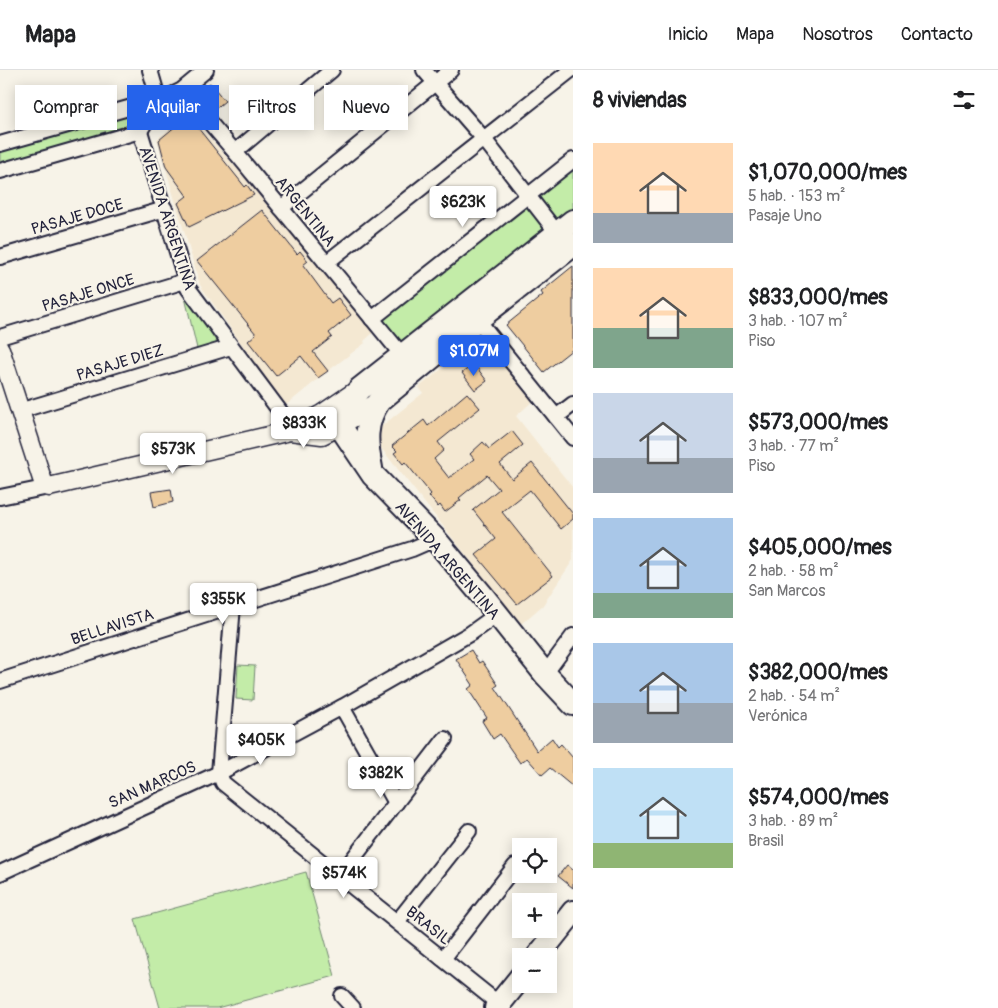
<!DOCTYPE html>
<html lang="es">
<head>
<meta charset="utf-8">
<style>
  :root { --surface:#fff; --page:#f2f2f2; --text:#202124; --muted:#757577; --line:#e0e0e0; --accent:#2563eb }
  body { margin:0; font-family:Pangolin,sans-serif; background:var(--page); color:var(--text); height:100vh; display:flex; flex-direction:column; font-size:19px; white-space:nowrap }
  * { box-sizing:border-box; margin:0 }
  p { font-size:16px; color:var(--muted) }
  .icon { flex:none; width:28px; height:28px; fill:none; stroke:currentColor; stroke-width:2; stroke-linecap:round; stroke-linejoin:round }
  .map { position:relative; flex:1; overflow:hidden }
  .side { display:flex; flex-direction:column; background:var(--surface); width:425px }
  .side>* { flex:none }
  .hud { position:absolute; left:15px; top:15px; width:475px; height:45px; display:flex; gap:10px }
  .controls { position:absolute; left:512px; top:768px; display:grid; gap:10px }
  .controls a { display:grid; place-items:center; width:45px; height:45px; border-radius:0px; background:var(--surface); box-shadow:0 2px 12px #0003; font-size:25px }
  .price { position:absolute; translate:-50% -42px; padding:0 11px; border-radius:5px; background:#fff; color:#222; font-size:16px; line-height:32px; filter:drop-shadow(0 1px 2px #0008) }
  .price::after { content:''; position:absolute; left:50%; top:30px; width:15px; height:11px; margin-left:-8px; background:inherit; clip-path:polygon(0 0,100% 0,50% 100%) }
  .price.active { background:var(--accent); color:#fff }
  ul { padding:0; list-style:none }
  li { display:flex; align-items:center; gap:15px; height:125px; padding:0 20px }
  li span { display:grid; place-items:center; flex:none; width:140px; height:100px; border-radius:0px; color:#555 }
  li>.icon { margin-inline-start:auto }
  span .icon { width:60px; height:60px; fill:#fffc; stroke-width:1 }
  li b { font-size:21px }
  h2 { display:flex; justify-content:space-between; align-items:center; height:60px; padding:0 20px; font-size:21px }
  .chip { padding:0 18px; border-radius:0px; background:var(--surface); box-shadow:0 2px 12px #0003; font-size:18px; line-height:45px }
  .chip.active { background:var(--accent); color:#fff }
  header { display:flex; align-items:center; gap:30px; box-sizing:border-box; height:70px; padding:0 25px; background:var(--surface); border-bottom:1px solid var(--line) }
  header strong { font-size:24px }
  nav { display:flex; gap:28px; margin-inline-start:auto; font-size:18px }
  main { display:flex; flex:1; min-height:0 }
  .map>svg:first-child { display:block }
</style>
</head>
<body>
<header>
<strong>Mapa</strong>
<nav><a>Inicio</a><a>Mapa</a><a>Nosotros</a><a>Contacto</a></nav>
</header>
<main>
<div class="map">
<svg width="573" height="938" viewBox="0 0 573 938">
  <rect width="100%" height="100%" fill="#f7f3e8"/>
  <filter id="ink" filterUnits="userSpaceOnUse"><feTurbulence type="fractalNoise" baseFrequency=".02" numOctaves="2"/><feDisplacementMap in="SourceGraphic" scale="10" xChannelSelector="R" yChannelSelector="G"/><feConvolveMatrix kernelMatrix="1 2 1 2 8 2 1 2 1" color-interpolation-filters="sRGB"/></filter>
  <g filter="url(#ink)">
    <!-- built -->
    <g fill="#f4e8d2">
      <polygon points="189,44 259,124 373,263 364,271 365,273 328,301 285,336 200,215 157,69"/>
      <polygon points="458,286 504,293 533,331 516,346 573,418 573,490 543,535 521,554 377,373 377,360 423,323 419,317"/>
    </g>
    <!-- green -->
    <g fill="#c3eca8" stroke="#728772">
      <polygon points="128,45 132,46 134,51 132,57 0,96 0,81"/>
      <polygon points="573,95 573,144 565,150 554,150 535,126"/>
      <polygon points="527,130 551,160 407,272 400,272 381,247"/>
      <polygon points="184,223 186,223 219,276 198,283"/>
      <polygon points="238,595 255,596 253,630 236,629"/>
      <polygon points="306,802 335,906 217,938 160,938 135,849"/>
    </g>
    <!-- building -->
    <g fill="#eecda0" stroke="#22223b">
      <polygon points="210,13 225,31 214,40 198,23"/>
      <polygon points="190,48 245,117 247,115 254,125 189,157 178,133 187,126 166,97 159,70 177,55 179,57"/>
      <polygon points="262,140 297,184 300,181 308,191 303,195 331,233 338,228 351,245 329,263 332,267 313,282 328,301 318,308 301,286 276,306 248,271 256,264 197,191"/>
      <polygon points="573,196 573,279 544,302 506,255 543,225 541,222"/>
      <polygon points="474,294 487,311 475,320 462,303"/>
      <polygon points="467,323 480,338 438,372 444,380 434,389 449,408 474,389 470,384 483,372 489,379 512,361 523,375 500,394 512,409 532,393 573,444 573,449 561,459 530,420 502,442 553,506 517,534 476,485 496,469 473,440 499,419 487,405 459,428 461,430 445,442 440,435 438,437 429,426 431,424 405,392 403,394 394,383 397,381 392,376 424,350 428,356"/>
      <polygon points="171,419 173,432 154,437 151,422"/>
      <polygon points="471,580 479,593 482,591 498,615 495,617 537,681 552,668 558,677 561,674 573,688 573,717 550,698 542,705 527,688 520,693 500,664 493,669 482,651 487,648 468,619 473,615 456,589"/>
      <polygon points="567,795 573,800 573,818 558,806"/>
    </g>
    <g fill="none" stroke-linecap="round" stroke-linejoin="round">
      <defs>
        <g id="minor">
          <polyline points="150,0 159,31 140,61 188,218 285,348 290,361"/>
          <polyline points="424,0 484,69 561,168"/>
          <polyline points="182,20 240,88 402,285"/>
          <polyline points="0,74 132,37 159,31 182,20 206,0"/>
          <polyline points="235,82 332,0"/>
          <polyline points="0,101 140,61"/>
          <polyline points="281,138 451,0"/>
          <polyline points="0,187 165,139"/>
          <polyline points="326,193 571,0"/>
          <polyline points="473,244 573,368"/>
          <polyline points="372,249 573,90"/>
          <polyline points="0,267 185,211"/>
          <polyline points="19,341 231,277"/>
          <polyline points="556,347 573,334"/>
          <polyline points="0,427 49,417"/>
          <polyline points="233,536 219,703 223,713 504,938"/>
          <polyline points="545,604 573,566"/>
          <polyline points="0,611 412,479 435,469"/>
          <polyline points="342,637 396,733"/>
          <polyline points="0,803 219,703 342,637 471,563 496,545"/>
          <polyline points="339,807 445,669"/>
          <polyline points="397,852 469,761"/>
          <polyline points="443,889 515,796"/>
          <polyline points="342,926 353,938"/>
        </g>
        <g id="tertiary">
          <polyline points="0,279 43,412 49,417 290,361 322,365 340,356 379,331"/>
          <polyline points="290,361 322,344 356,321"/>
        </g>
        <g id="primary">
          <polyline points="573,151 360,319 347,336 340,356 373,405 435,469 482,525 545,604 573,634"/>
          <path d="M371,398c-5,-25 -7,-45 8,-67l99,-82 95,-74"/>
          <polyline points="538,886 573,842"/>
          <polyline points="496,938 521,907"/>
        </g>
      </defs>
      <!-- minor casing -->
      <use href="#minor" stroke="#22223b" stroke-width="18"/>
      <!-- tertiary casing -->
      <use href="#tertiary" stroke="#22223b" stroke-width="21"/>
      <!-- primary casing -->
      <use href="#primary" stroke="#22223b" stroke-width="26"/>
      <!-- minor -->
      <use href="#minor" stroke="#f7f3e8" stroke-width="14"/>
      <!-- tertiary -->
      <use href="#tertiary" stroke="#f7f3e8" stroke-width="18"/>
      <!-- primary -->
      <use href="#primary" stroke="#f7f3e8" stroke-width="22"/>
    </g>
  </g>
  <g text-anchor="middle" stroke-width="4.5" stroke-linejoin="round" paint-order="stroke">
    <!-- street labels -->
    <g font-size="16" fill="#22223b" stroke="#f7f3e8">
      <text transform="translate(306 141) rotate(51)" y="6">ARGENTINA</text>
      <text transform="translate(77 146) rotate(-16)" y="6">PASAJE DOCE</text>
      <text transform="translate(168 148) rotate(72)" y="6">AVENIDA ARGENTINA</text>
      <text transform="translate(88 222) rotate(-17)" y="6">PASAJE ONCE</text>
      <text transform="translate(120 292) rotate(-17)" y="6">PASAJE DIEZ</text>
      <text transform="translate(448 490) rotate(49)" y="6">AVENIDA ARGENTINA</text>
      <text transform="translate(112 556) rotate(-18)" y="6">BELLAVISTA</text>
      <text transform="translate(152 714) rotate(-24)" y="6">SAN MARCOS</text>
      <text transform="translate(429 855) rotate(38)" y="6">BRASIL</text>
    </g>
  </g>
</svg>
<div class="controls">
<a><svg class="icon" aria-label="locate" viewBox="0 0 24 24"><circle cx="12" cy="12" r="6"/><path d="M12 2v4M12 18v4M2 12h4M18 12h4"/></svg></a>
<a>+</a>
<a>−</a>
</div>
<b class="price" style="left:463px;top:158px">$623K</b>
<b class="price active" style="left:474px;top:307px">$1.07M</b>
<b class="price" style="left:304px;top:379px">$833K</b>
<b class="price" style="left:173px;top:405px">$573K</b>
<b class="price" style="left:223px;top:555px">$355K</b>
<b class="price" style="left:261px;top:696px">$405K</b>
<b class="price" style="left:381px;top:729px">$382K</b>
<b class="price" style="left:344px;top:829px">$574K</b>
<div class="hud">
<a class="chip">Comprar</a>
<a class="chip active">Alquilar</a>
<a class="chip">Filtros</a>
<a class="chip">Nuevo</a>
</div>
</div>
<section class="side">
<h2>8 viviendas<svg class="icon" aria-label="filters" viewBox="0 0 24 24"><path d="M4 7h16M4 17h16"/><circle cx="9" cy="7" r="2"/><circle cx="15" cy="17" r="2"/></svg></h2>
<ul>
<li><span style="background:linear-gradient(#ffd9b3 70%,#9aa5b1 0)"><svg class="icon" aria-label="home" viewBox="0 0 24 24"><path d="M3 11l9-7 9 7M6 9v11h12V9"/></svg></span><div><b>$1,070,000/mes</b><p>5 hab. · 153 m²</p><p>Pasaje Uno</p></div></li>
<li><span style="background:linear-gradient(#ffd9b3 60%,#7fa58c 0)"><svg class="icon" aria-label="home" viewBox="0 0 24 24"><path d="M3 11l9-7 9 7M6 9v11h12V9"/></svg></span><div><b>$833,000/mes</b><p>3 hab. · 107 m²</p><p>Piso</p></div></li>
<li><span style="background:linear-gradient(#c9d6e8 65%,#9aa5b1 0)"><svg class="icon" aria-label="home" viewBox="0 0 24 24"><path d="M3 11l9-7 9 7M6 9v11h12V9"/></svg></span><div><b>$573,000/mes</b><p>3 hab. · 77 m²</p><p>Piso</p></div></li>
<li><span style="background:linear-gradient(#a9c7e8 75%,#7fa58c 0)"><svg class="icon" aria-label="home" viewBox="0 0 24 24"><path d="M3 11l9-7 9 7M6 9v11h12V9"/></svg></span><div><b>$405,000/mes</b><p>2 hab. · 58 m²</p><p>San Marcos</p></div></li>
<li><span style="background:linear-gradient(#a9c7e8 60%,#9aa5b1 0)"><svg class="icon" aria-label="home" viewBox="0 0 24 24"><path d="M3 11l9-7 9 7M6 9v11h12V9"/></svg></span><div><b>$382,000/mes</b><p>2 hab. · 54 m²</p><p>Verónica</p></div></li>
<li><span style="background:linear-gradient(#bfe0f5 75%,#8fb573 0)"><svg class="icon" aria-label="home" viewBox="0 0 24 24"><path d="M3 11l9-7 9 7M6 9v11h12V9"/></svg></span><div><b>$574,000/mes</b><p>3 hab. · 89 m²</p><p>Brasil</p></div></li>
</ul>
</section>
</main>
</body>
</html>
